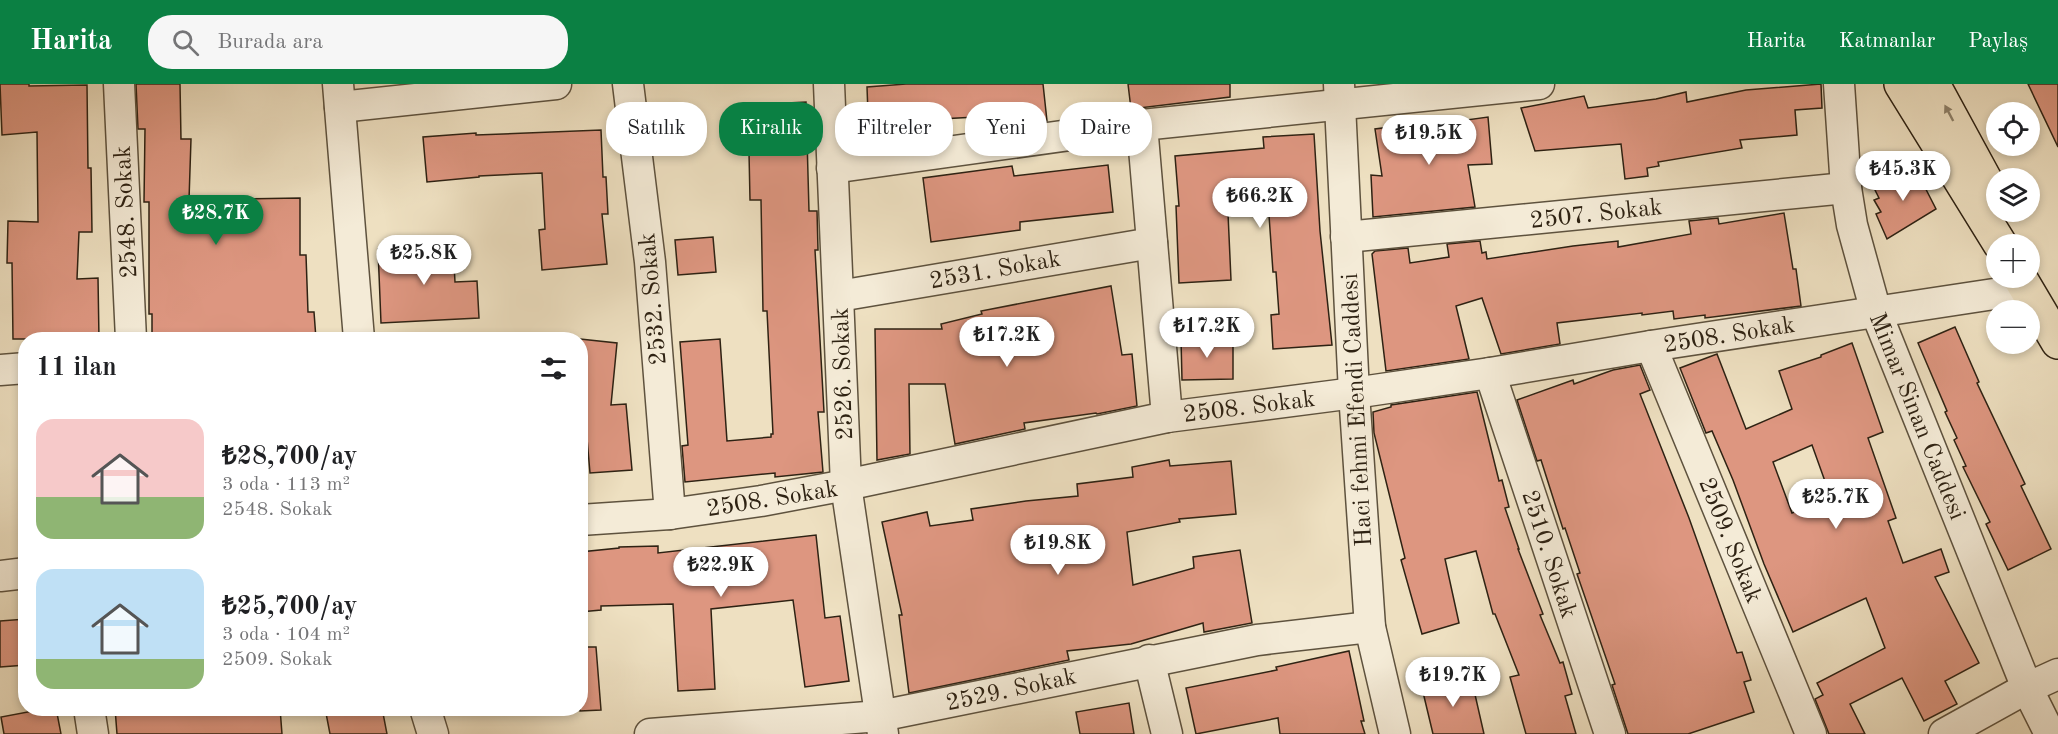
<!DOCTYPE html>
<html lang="tr">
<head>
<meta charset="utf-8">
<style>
  :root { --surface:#fff; --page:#f6f6f6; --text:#202124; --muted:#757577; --accent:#0b8043 }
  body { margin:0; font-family:"Old Standard TT",serif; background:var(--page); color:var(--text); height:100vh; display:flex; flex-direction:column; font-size:22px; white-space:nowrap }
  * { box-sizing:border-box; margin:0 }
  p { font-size:20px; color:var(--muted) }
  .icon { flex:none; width:33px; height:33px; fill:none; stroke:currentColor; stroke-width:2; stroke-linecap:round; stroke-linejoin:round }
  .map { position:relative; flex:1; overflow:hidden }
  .sheet { position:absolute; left:18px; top:248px; width:570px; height:384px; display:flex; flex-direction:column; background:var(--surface); border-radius:24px; box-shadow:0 3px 9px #0003 }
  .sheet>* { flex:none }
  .top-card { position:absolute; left:606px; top:18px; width:570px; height:54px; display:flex; gap:12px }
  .tools { position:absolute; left:1986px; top:18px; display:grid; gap:12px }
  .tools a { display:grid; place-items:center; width:54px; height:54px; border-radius:50%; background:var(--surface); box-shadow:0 3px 9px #0003; font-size:30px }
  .price { position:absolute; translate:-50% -51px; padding:0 14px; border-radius:21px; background:#fff; color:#222; font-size:20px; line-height:39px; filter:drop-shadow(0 2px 3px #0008) }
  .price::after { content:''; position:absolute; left:50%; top:36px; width:18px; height:14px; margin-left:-9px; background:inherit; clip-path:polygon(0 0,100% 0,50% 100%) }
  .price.current { background:var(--accent); color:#fff }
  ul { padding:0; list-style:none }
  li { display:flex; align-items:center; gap:18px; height:150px; padding:0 18px }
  li span { display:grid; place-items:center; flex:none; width:168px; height:120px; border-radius:18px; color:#555 }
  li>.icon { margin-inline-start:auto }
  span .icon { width:72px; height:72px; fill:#fffc; stroke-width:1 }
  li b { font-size:26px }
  h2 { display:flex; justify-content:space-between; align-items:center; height:72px; padding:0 18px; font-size:26px }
  .tag { padding:0 21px; border-radius:24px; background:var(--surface); box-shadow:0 3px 9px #0003; font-size:21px; line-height:54px }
  .tag.current { background:var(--accent); color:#fff }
  header { display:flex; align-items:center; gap:36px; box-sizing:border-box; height:84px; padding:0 30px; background:var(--accent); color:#fff }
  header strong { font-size:28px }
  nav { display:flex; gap:33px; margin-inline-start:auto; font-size:21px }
  .search { width:420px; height:54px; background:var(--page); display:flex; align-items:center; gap:15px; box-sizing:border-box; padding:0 21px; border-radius:24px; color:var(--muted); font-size:22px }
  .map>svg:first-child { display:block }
</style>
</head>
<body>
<header>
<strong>Harita</strong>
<div class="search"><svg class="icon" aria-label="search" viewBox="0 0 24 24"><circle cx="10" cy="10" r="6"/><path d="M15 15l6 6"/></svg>Burada ara</div>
<nav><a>Harita</a><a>Katmanlar</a><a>Paylaş</a></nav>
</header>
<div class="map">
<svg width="2058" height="650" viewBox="0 0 2058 650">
  <rect width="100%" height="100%" fill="#eee0c1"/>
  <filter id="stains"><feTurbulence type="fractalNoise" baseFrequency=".00333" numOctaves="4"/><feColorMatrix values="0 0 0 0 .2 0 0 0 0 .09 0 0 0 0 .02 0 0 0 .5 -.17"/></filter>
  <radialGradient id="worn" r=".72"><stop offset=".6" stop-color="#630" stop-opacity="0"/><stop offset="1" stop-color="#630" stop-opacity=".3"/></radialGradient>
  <!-- building -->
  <g fill="#dd9680" stroke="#2e2213" stroke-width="1.5" fill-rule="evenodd">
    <polygon points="0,0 29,0 29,2 87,1 88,84 91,84 92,148 79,148 77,195 98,194 99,255 13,255 12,179 7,179 8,137 38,138 37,48 2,51"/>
    <polygon points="136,0 180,0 181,55 191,55 189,116 300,114 300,171 306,171 308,228 314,228 316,255 152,255 152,230 149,230 149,118 144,118 145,45 138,45"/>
    <polygon points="906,0 1043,0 1047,37 1014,41 1013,31 940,35 940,47 905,48 905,56 869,57 867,3"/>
    <polygon points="1128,0 1230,0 1230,13 1131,25"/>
    <polygon points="1821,0 1822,24 1795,26 1797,51 1740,56 1742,64 1658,78 1659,82 1647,84 1648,92 1625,95 1621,60 1535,67 1521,24 1584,12 1588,24 1656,15 1686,8 1687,18 1746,6"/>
    <polygon points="2028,0 2058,0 2058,63"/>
    <polygon points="806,18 809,127 817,127 818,166 815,166 824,328 818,328 823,388 775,393 775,389 685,398 682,362 688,361 680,258 720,255 727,357 771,353 771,350 773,350 767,227 763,227 761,116 750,116 748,21"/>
    <polygon points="1488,33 1492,80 1468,81 1475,123 1373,133 1371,91 1382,92 1375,45 1445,36 1445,39"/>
    <polygon points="601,46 603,93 606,93 608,130 602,130 607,180 542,186 539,146 545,145 542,89 479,92 479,93 427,98 423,53 476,49 476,51"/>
    <polygon points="1314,50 1320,147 1332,261 1273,265 1271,231 1279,230 1276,188 1273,188 1267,103 1227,107 1231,196 1179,199 1176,122 1179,122 1175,72 1264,64 1263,53"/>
    <polygon points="1108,81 1113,128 1020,138 1020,146 931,158 923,94 1012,82 1014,92"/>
    <polygon points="1914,82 1936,125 1887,155 1876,130 1881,128 1874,116 1879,114 1875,106"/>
    <polygon points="1784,129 1793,185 1796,185 1801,222 1705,234 1705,231 1674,235 1673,227 1642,231 1642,229 1557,239 1560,260 1501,270 1482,214 1456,222 1469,275 1386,287 1372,170 1375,167 1408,164 1410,179 1449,173 1447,160 1480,157 1482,169 1486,168 1487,175 1573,162 1618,157 1618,163 1691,150 1689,137 1718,134 1719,140"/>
    <polygon points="713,153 716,188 678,191 675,156"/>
    <polygon points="453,161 455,198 477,197 479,234 381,239 378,165"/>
    <polygon points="1111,202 1122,271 1132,270 1137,322 1097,330 1096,329 1024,339 1025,345 955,360 945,300 909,300 910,370 877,376 875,245 942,245 941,240 982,230 981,227"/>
    <polygon points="1955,243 1979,298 1977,299 2025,400 2021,402 2051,465 2008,486 1986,440 1990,438 1963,383 1966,382 1954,356 1957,354 1945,328 1947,327 1918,259"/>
    <polygon points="580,255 617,259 611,321 626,320 632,386 590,389 583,308 580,308"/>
    <polygon points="1181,255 1233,255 1233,295 1182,296"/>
    <path d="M1852,259l31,89 -15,6 28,80 -8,3 15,42 38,-14 8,23 -14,5 44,86 -34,18 12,23 -33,17 -22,-43 -52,26 15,30h-36l-14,-35 8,-4 -6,-12 68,-35 -19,-50 -73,34 -29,-68 -31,-84 -21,-49 -6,2 -26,-65 37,-14 29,75 46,-20 -13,-38 42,-14v-2zM1812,361l19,53 -39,15 -19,-51z"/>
    <polygon points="1640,281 1650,306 1640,310 1689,434 1737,569 1742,568 1751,596 1744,598 1754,628 1688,650 1628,650 1612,601 1615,600 1577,490 1580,489 1565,444 1563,445 1541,376 1537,377 1517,316 1573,296 1574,300 1613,286"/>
    <polygon points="1477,308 1499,397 1502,396 1509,423 1505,424 1519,465 1518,465 1543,530 1540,531 1560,579 1563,578 1572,610 1565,612 1576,650 1526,650 1510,593 1519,591 1495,530 1493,530 1476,467 1445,475 1459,539 1422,550 1401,476 1405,474 1374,349 1373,328 1391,323 1391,321"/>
    <polygon points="1169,376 1170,382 1231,377 1236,430 1179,435 1180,438 1127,448 1133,501 1194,484 1193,473 1240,466 1252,539 1204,548 1203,539 1131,560 1067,567 1069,576 909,609 899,531 902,531 882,438 927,428 930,442 973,436 971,425 1026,417 1078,412 1077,400 1133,393 1132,383"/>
    <polygon points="816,451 825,534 840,532 849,597 805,603 793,516 711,525 715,605 678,607 673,520 601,522 601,526 580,528 580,468 619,464 619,463 658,462 658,469"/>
    <polygon points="26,535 26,581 0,583 0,537"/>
    <polygon points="580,563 596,563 601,626 580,627"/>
    <polygon points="1349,567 1364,637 1361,637 1365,650 1280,650 1278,634 1196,650 1186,604 1277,586 1276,583"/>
    <polygon points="1471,593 1484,650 1433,650 1422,604"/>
    <polygon points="1129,619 1134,650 1080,650 1076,628"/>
    <polygon points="49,624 56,624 61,650 4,650 1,633"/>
    <polygon points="115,624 280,624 282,650 117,650"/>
    <polygon points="325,624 382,624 387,650 330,650"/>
  </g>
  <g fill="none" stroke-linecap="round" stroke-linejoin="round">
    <defs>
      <g id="minor">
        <polyline points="119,0 131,255"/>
        <polyline points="338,0 359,255"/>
        <polyline points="628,0 650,178 670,430"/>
        <polyline points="829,0 846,401 883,650"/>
        <polyline points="1339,0 1354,309 1370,543 1395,650"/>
        <polyline points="1839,0 1846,104 1852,141 1876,228 2027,604 2050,650"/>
        <polyline points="340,23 556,0"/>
        <polyline points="1142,41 1167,333"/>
        <polyline points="832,84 1142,41 1539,0"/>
        <polyline points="1346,153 1846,104"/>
        <polyline points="839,212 1152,159"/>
        <polyline points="1651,262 1811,650"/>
        <polyline points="0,286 26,284"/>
        <polyline points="1490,289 1610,650"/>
        <polyline points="580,436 670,430 761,417 846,401 1167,333 1354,309 1490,289 1651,262 2027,205"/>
        <polyline points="0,492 26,489"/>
        <polyline points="1149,576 1167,650"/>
        <polyline points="89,624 93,650"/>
        <polyline points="425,624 433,650"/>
        <polyline points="650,650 880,632 1257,556 1370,543"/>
        <polyline points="1944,650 2027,604 2058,590"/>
      </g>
      <g id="major">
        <polyline points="1901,0 2000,160"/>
        <polyline points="1933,0 1989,103"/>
        <polyline points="2020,194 2058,258"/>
      </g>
    </defs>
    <!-- minor casing -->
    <use href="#minor" stroke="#5e523e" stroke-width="33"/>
    <!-- major casing -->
    <use href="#major" stroke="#2e2213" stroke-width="36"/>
    <!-- minor -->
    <use href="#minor" stroke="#f4ebd7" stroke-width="30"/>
    <!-- major -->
    <use href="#major" stroke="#eee0c1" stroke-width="33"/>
  </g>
  <!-- one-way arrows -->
  <defs><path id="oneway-solid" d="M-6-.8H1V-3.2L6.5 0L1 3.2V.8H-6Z" transform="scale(1.5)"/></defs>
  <use fill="#8e816a" href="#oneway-solid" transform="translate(1949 29) rotate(-118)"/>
  <g text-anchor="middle" stroke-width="4.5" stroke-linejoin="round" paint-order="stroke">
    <!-- street labels -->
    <g font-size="24" fill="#2e2213" stroke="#f4ebd7">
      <text transform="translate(125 128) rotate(-93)" y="8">2548. Sokak</text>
      <text transform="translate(1596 129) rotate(-6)" y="8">2507. Sokak</text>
      <text transform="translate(995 185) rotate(-10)" y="8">2531. Sokak</text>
      <text transform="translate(652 215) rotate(-95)" y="8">2532. Sokak</text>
      <text transform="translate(1729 250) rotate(-9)" y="8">2508. Sokak</text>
      <text transform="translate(842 290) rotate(-92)" y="8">2526. Sokak</text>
      <text transform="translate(1249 322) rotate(-7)" y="8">2508. Sokak</text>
      <text transform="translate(1356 326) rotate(-93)" y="8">Haci fehmi Efendi Caddesi</text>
      <text transform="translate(1918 332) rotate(68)" y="8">Mimar Sinan Caddesi</text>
      <text transform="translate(772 414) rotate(-9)" y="8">2508. Sokak</text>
      <text transform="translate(1731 456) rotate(68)" y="8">2509. Sokak</text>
      <text transform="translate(1550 470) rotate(72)" y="8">2510. Sokak</text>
      <text transform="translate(1011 605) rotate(-12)" y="8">2529. Sokak</text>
    </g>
  </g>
  <rect width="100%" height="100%" filter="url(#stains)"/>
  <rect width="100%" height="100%" fill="url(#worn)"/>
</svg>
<div class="tools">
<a><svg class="icon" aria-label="locate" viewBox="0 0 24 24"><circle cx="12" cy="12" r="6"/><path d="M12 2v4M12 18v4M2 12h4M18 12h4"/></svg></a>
<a><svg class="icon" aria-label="layers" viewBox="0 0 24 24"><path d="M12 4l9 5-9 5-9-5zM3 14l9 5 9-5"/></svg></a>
<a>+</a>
<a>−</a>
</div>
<b class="price" style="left:1429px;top:82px">₺19.5K</b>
<b class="price" style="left:1903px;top:118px">₺45.3K</b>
<b class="price" style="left:1260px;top:145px">₺66.2K</b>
<b class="price current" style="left:216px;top:162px">₺28.7K</b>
<b class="price" style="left:424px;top:202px">₺25.8K</b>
<b class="price" style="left:1207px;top:275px">₺17.2K</b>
<b class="price" style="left:1007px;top:284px">₺17.2K</b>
<b class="price" style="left:1836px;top:446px">₺25.7K</b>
<b class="price" style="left:1058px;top:492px">₺19.8K</b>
<b class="price" style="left:721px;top:514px">₺22.9K</b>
<b class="price" style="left:1453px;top:624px">₺19.7K</b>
<div class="top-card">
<a class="tag">Satılık</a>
<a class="tag current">Kiralık</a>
<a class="tag">Filtreler</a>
<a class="tag">Yeni</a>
<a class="tag">Daire</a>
</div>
<section class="sheet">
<h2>11 ilan<svg class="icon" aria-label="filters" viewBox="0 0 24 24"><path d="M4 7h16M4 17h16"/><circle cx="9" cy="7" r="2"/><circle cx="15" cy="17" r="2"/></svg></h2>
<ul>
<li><span style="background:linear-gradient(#f6c9c9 65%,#8fb573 0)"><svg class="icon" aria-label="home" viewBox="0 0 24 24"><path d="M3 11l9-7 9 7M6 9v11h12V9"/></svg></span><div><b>₺28,700/ay</b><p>3 oda · 113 m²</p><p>2548. Sokak</p></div></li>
<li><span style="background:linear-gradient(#bfe0f5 75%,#8fb573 0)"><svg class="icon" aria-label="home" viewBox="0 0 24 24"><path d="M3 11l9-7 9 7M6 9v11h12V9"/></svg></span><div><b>₺25,700/ay</b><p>3 oda · 104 m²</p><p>2509. Sokak</p></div></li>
</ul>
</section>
</div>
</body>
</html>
